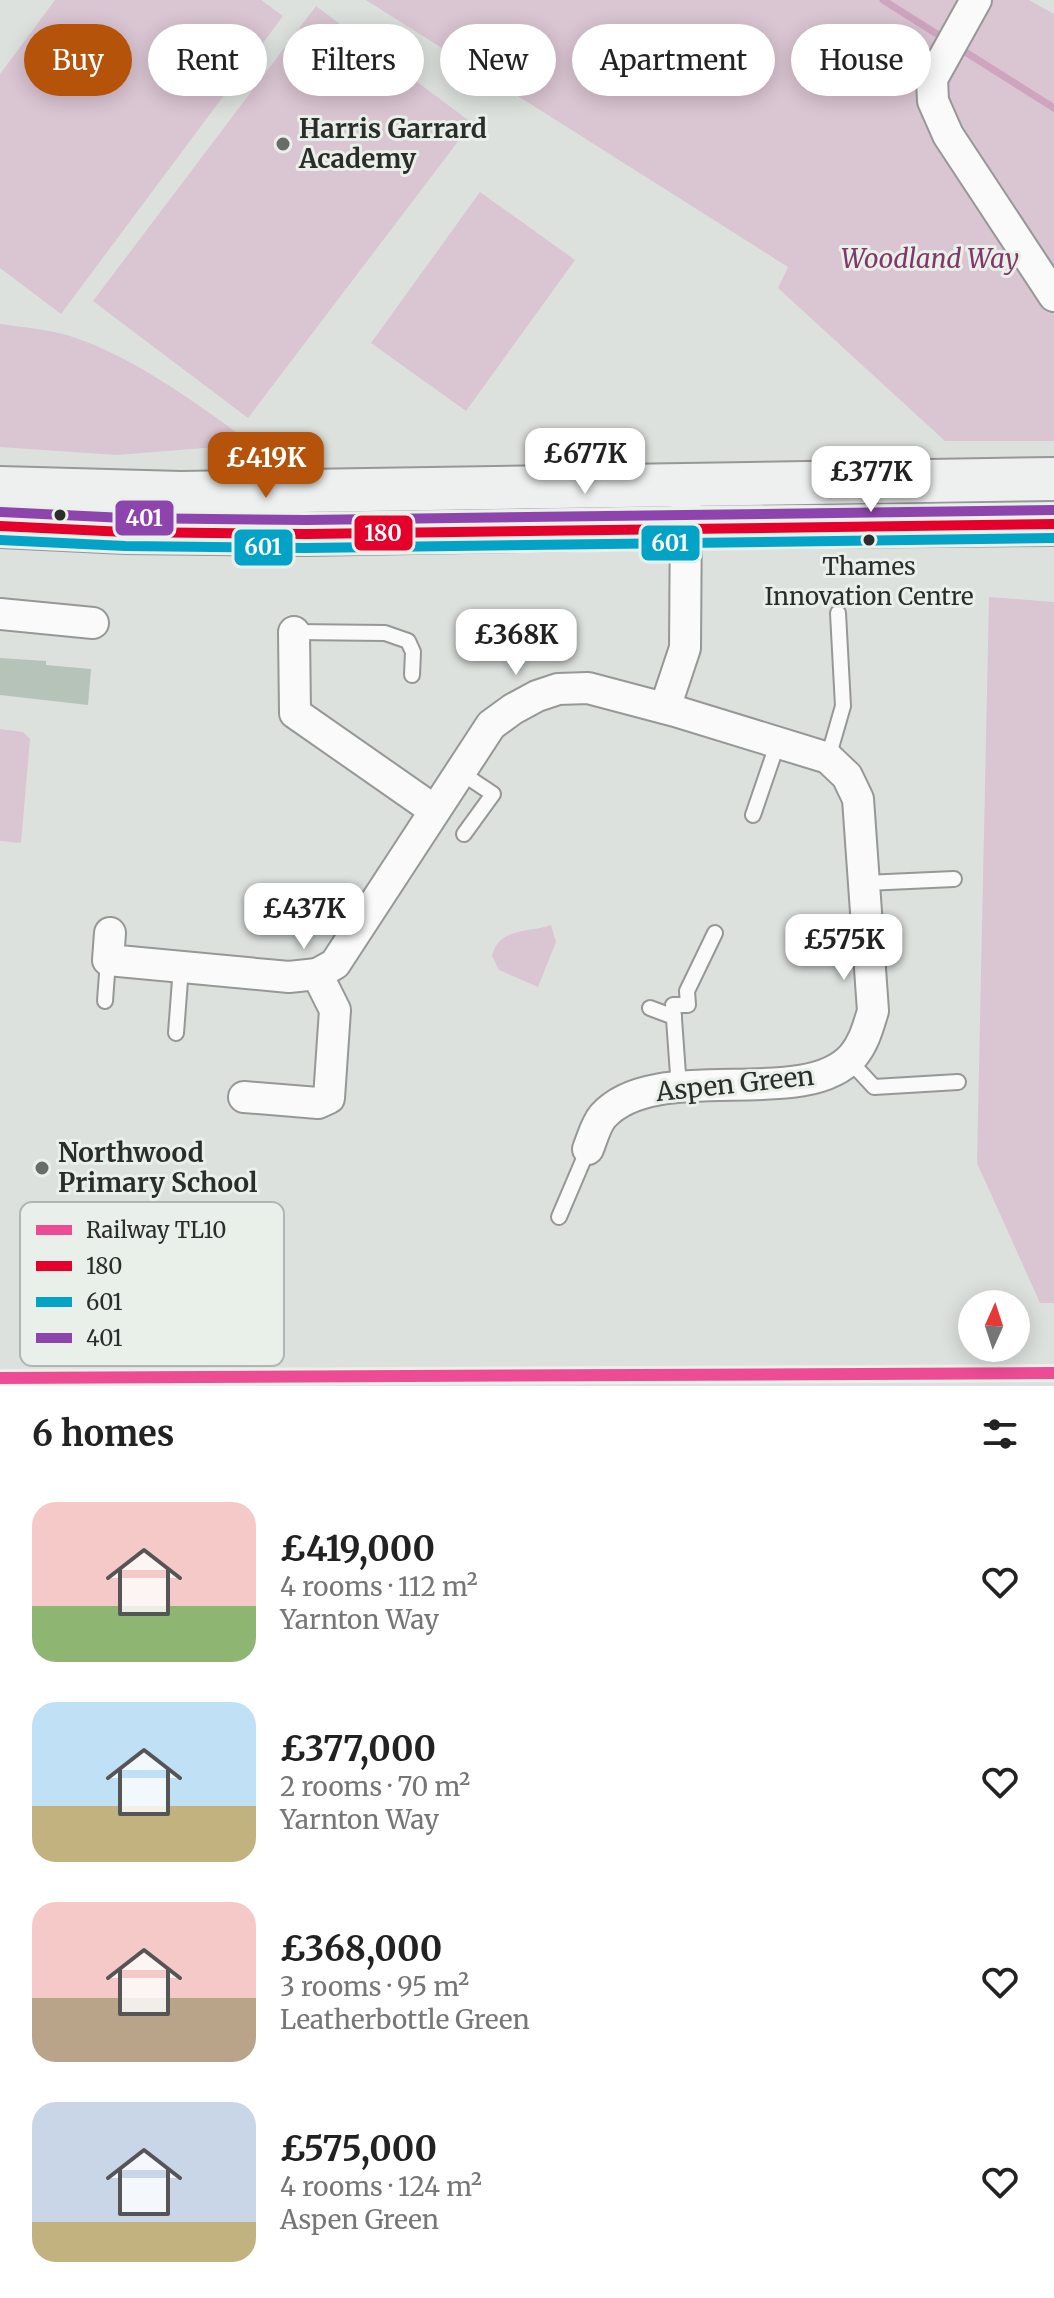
<!DOCTYPE html>
<html lang="en">
<head>
<meta charset="utf-8">
<style>
  :root { --surface:#fff; --page:#f2f2f2; --text:#222; --muted:#767676; --accent:#b45309 }
  body { margin:0; font-family:Merriweather,serif; background:var(--page); color:var(--text); height:100vh; display:flex; flex-direction:column; font-size:30px; white-space:nowrap }
  * { box-sizing:border-box; margin:0 }
  p { font-size:26px; color:var(--muted) }
  .icon { flex:none; width:44px; height:44px; fill:none; stroke:currentColor; stroke-width:2; stroke-linecap:round; stroke-linejoin:round }
  .map { position:relative; height:1386px; overflow:hidden }
  .side { display:flex; flex-direction:column; background:var(--surface); flex:1 }
  .side>* { flex:none }
  .guide { position:absolute; left:24px; top:24px; width:1006px; height:72px; display:flex; gap:16px }
  .needle { width:52px; rotate:3deg }
  .controls { position:absolute; left:958px; top:1290px; display:grid; gap:16px }
  .controls a { display:grid; place-items:center; width:72px; height:72px; border-radius:50%; background:var(--surface); box-shadow:0 4px 20px #0003; font-size:40px }
  .price { position:absolute; translate:-50% -68px; padding:0 18px; border-radius:16px; background:#fff; color:#222; font-size:26px; line-height:52px; filter:drop-shadow(0 2px 4px #0008) }
  .price::after { content:''; position:absolute; left:50%; top:48px; width:24px; height:18px; margin-left:-12px; background:inherit; clip-path:polygon(0 0,100% 0,50% 100%) }
  .price.on { background:var(--accent); color:#fff }
  ul { padding:0; list-style:none }
  li { display:flex; align-items:center; gap:24px; height:200px; padding:0 32px }
  li span { display:grid; place-items:center; flex:none; width:224px; height:160px; border-radius:24px; color:#555 }
  li>.icon { margin-inline-start:auto }
  span .icon { width:96px; height:96px; fill:#fffc; stroke-width:1 }
  li b { font-size:34px }
  h2 { display:flex; justify-content:space-between; align-items:center; height:96px; padding:0 32px; font-size:34px }
  .tag { padding:0 28px; border-radius:36px; background:var(--surface); box-shadow:0 4px 20px #0003; font-size:28px; line-height:72px }
  .tag.on { background:var(--accent); color:#fff }
  .map>svg:first-child { display:block }
</style>
</head>
<body>
<div class="map">
<svg width="1054" height="1386" viewBox="0 0 1054 1386">
  <rect width="100%" height="100%" fill="#dce1de"/>
  <!-- green -->
  <g fill="#dac5d2">
    <polygon points="55,0 261,0 283,16 61,314 0,268 0,74"/>
    <polygon points="366,0 1029,0 1054,14 1054,441 945,441 778,288 788,267"/>
    <polygon points="316,6 472,123 248,418 93,301"/>
    <polygon points="480,192 575,260 466,411 371,343"/>
    <path d="M0,324c22,3 46,5 67,11 69,22 128,68 186,109l-136,11 -117,-8z"/>
    <polygon points="989,597 1054,602 1054,1303 1040,1303 977,1163"/>
    <polygon points="0,729 23,732 30,739 21,843 0,841"/>
    <path d="M551,925l5,17 -18,45 -39,-17 -7,-14c7,-29 36,-23 59,-31z"/>
  </g>
  <g fill="none" stroke-linecap="round" stroke-linejoin="round">
    <!-- stream -->
    <g stroke="#cea4be" stroke-width="7">
      <polyline points="883,0 945,39"/>
      <polyline points="959,48 1054,108"/>
    </g>
  </g>
  <!-- building -->
  <polygon fill="#b6c3b9" points="0,658 46,661 46,665 91,669 88,705 0,695"/>
  <g fill="none" stroke-linecap="round" stroke-linejoin="round">
    <defs>
      <g id="lane">
        <polyline points="294,632 385,633 408,641 413,652 412,675"/>
        <polyline points="828,758 843,706 838,613"/>
        <polyline points="460,772 493,794 464,834"/>
        <polyline points="753,815 778,742"/>
        <polyline points="865,883 954,879"/>
        <polyline points="105,1001 108,960"/>
        <polyline points="650,1008 674,1017"/>
        <polyline points="176,1033 181,967"/>
        <polyline points="849,1060 874,1087 958,1082"/>
        <polyline points="679,1088 673,1005 688,1005 687,991 715,933"/>
        <polyline points="559,1217 588,1149"/>
      </g>
      <g id="street">
        <polyline points="976,0 932,79 933,101 948,135 1054,296"/>
        <polyline points="0,614 93,623"/>
        <polyline points="294,632 295,713 434,810"/>
        <polyline points="665,708 685,648 686,510"/>
        <polyline points="110,933 108,960 289,977 317,974"/>
        <path d="M244,1097l74,6 11,-5 6,-88 -18,-36 18,-10 156,-239 22,-16 24,-13 21,-7 30,-1 87,23 153,47 19,18 11,23 15,212c-5,16 -9,32 -20,45 -48,56 -197,1 -250,60 -7,8 -11,23 -15,33"/>
      </g>
      <g id="secondary">
        <polyline points="0,488 181,493 1054,479"/>
        <polyline points="0,526 125,532 306,534 686,527 1054,524"/>
      </g>
    </defs>
    <!-- lane casing -->
    <use href="#lane" stroke="#959896" stroke-width="18"/>
    <!-- street casing -->
    <use href="#street" stroke="#959896" stroke-width="34"/>
    <!-- secondary casing -->
    <use href="#secondary" stroke="#959896" stroke-width="46"/>
    <!-- lane -->
    <use href="#lane" stroke="#fafafa" stroke-width="14"/>
    <!-- street -->
    <use href="#street" stroke="#fafafa" stroke-width="30"/>
    <!-- secondary -->
    <use href="#secondary" stroke="#edf0ee" stroke-width="42"/>
    <defs>
      <polyline id="bus-1" points="0,526 125,532 306,534 1054,524"/>
      <polyline id="bus-2" points="0,540 125,546 306,548 1054,538"/>
      <polyline id="bus-3" points="1,512 125,518 306,520 1054,510"/>
    </defs>
    <!-- bus-1 casing -->
    <use href="#bus-1" stroke="#e9f0ea" stroke-width="16"/>
    <!-- bus-2 casing -->
    <use href="#bus-2" stroke="#e9f0ea" stroke-width="16"/>
    <!-- bus-3 casing -->
    <use href="#bus-3" stroke="#e9f0ea" stroke-width="16"/>
    <!-- bus-1 -->
    <use href="#bus-1" stroke="#e4002b" stroke-width="10"/>
    <!-- bus-2 -->
    <use href="#bus-2" stroke="#02a3c6" stroke-width="10"/>
    <!-- bus-3 -->
    <use href="#bus-3" stroke="#8e44ad" stroke-width="10"/>
    <defs>
      <polyline id="rail-1" points="0,1378 1054,1373"/>
    </defs>
    <!-- rail-1 casing -->
    <use href="#rail-1" stroke="#e9f0ea" stroke-width="18"/>
    <!-- rail-1 -->
    <use href="#rail-1" stroke="#ee4b95" stroke-width="12"/>
  </g>
  <!-- markers -->
  <g fill="#696c6a" stroke="#e9f0ea" stroke-width="3">
    <circle cx="283" cy="144" r="8"/>
    <circle cx="42" cy="1168" r="8"/>
  </g>
  <g fill="#2b2d2b" stroke="#e9f0ea" stroke-width="3">
    <circle cx="60" cy="515" r="7"/>
    <circle cx="869" cy="540" r="7"/>
  </g>
  <g text-anchor="middle" stroke-width="6" stroke-linejoin="round" paint-order="stroke">
    <!-- bus labels -->
    <g font-size="24" fill="#2b2d2b" stroke="#e9f0ea">
      <text x="869" y="575">Thames<tspan x="869" dy="30">Innovation Centre</tspan></text>
    </g>
    <!-- poi labels -->
    <g font-size="26" font-weight="bold" fill="#2b2d2b" stroke="#e9f0ea" text-anchor="start">
      <text x="299" y="138">Harris Garrard<tspan x="299" dy="30">Academy</tspan></text>
      <text x="58" y="1162">Northwood<tspan x="58" dy="30">Primary School</tspan></text>
    </g>
    <!-- park labels -->
    <g font-size="26" font-style="italic" fill="#823769" stroke="#e9f0ea">
      <text x="930" y="268">Woodland Way</text>
    </g>
    <!-- street labels -->
    <g font-size="26" fill="#2b2d2b" stroke="#e9f0ea">
      <text transform="translate(735 1084) rotate(-6)" y="9">Aspen Green</text>
    </g>
  </g>
  <!-- legend -->
  <rect x="20" y="1202" width="264" height="164" rx="12" fill="#e9f0ea" stroke="#b0b6b1" stroke-width="2"/>
  <rect x="36" y="1225" width="36" height="10" fill="#ee4b95"/>
  <rect x="36" y="1261" width="36" height="10" fill="#e4002b"/>
  <rect x="36" y="1297" width="36" height="10" fill="#02a3c6"/>
  <rect x="36" y="1333" width="36" height="10" fill="#8e44ad"/>
  <g font-size="22" fill="#2b2d2b">
    <text x="86" y="1238">Railway TL10</text>
    <text x="86" y="1274">180</text>
    <text x="86" y="1310">601</text>
    <text x="86" y="1346">401</text>
  </g>
  <g stroke="#e9f0ea" stroke-width="3">
    <rect x="114" y="499" width="61" height="38" rx="8" fill="#8e44ad"/>
    <rect x="353" y="514" width="61" height="38" rx="8" fill="#e4002b"/>
    <rect x="640" y="524" width="61" height="38" rx="8" fill="#02a3c6"/>
    <rect x="233" y="528" width="61" height="39" rx="8" fill="#02a3c6"/>
  </g>
  <g font-size="22" text-anchor="middle" font-weight="bold" fill="#fff">
    <text x="144" y="526">401</text>
    <text x="383" y="541">180</text>
    <text x="670" y="551">601</text>
    <text x="263" y="555">601</text>
  </g>
</svg>
<div class="controls">
<a><svg class="needle" viewBox="-14 -14 28 28"><path d="M0-13l5 13h-10z" fill="#e53935"/><path d="M0 13l5-13h-10z" fill="#767676"/></svg></a>
</div>
<b class="price" style="left:585px;top:496px">£677K</b>
<b class="price on" style="left:266px;top:500px">£419K</b>
<b class="price" style="left:871px;top:514px">£377K</b>
<b class="price" style="left:516px;top:677px">£368K</b>
<b class="price" style="left:304px;top:951px">£437K</b>
<b class="price" style="left:844px;top:982px">£575K</b>
<div class="guide">
<a class="tag on">Buy</a>
<a class="tag">Rent</a>
<a class="tag">Filters</a>
<a class="tag">New</a>
<a class="tag">Apartment</a>
<a class="tag">House</a>
</div>
</div>
<section class="side">
<h2>6 homes<svg class="icon" aria-label="filters" viewBox="0 0 24 24"><path d="M4 7h16M4 17h16"/><circle cx="9" cy="7" r="2"/><circle cx="15" cy="17" r="2"/></svg></h2>
<ul>
<li><span style="background:linear-gradient(#f6c9c9 65%,#8fb573 0)"><svg class="icon" aria-label="home" viewBox="0 0 24 24"><path d="M3 11l9-7 9 7M6 9v11h12V9"/></svg></span><div><b>£419,000</b><p>4 rooms · 112 m²</p><p>Yarnton Way</p></div><svg class="icon" aria-label="heart" viewBox="0 0 24 24"><path d="M12 20l-8-8c-3-5 5-10 8-4 3-6 11-1 8 4z"/></svg></li>
<li><span style="background:linear-gradient(#bfe0f5 65%,#c2b280 0)"><svg class="icon" aria-label="home" viewBox="0 0 24 24"><path d="M3 11l9-7 9 7M6 9v11h12V9"/></svg></span><div><b>£377,000</b><p>2 rooms · 70 m²</p><p>Yarnton Way</p></div><svg class="icon" aria-label="heart" viewBox="0 0 24 24"><path d="M12 20l-8-8c-3-5 5-10 8-4 3-6 11-1 8 4z"/></svg></li>
<li><span style="background:linear-gradient(#f6c9c9 60%,#b9a48a 0)"><svg class="icon" aria-label="home" viewBox="0 0 24 24"><path d="M3 11l9-7 9 7M6 9v11h12V9"/></svg></span><div><b>£368,000</b><p>3 rooms · 95 m²</p><p>Leatherbottle Green</p></div><svg class="icon" aria-label="heart" viewBox="0 0 24 24"><path d="M12 20l-8-8c-3-5 5-10 8-4 3-6 11-1 8 4z"/></svg></li>
<li><span style="background:linear-gradient(#c9d6e8 75%,#c2b280 0)"><svg class="icon" aria-label="home" viewBox="0 0 24 24"><path d="M3 11l9-7 9 7M6 9v11h12V9"/></svg></span><div><b>£575,000</b><p>4 rooms · 124 m²</p><p>Aspen Green</p></div><svg class="icon" aria-label="heart" viewBox="0 0 24 24"><path d="M12 20l-8-8c-3-5 5-10 8-4 3-6 11-1 8 4z"/></svg></li>
</ul>
</section>
</body>
</html>
